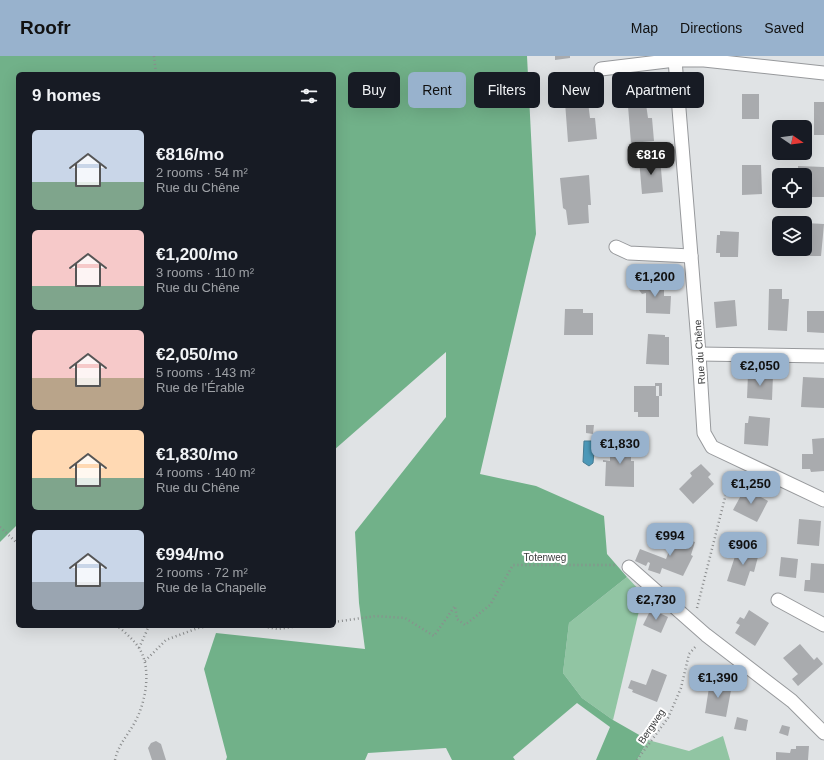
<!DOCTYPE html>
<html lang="en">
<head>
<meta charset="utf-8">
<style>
  :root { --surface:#171b24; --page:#20242c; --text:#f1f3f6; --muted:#9ea1a6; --accent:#98b2cd }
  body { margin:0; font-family:Helvetica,sans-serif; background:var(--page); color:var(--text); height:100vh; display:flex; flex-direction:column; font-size:15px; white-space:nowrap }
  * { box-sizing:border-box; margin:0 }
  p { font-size:13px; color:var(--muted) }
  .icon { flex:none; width:22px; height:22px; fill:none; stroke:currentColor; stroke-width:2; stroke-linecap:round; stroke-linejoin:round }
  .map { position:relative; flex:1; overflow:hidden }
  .drawer { position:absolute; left:16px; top:16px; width:320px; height:556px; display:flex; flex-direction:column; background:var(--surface); border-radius:6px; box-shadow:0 4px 16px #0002 }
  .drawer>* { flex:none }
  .banner { position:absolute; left:348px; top:16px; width:380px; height:36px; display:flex; gap:8px }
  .needle { width:26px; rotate:103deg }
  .tools { position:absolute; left:772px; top:64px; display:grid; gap:8px }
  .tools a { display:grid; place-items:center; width:40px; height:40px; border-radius:6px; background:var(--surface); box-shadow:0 4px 16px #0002; font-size:20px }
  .price { position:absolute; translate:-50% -34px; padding:0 9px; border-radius:8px; background:var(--accent); color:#111; font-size:13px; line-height:26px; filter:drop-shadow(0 1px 2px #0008) }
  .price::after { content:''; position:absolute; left:50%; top:24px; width:12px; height:9px; margin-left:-6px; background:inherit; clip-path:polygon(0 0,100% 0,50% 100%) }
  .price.selected { background:#222; color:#fff }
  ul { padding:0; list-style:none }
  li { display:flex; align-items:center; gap:12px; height:100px; padding:0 16px }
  li span { display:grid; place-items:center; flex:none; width:112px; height:80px; border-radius:6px; color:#555 }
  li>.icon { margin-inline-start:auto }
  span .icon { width:48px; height:48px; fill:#fffc; stroke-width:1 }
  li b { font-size:17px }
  h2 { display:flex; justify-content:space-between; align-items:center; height:48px; padding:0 16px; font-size:17px }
  .pill { padding:0 14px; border-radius:6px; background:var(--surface); box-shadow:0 4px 16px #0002; font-size:14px; line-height:36px }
  .pill.selected { background:var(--accent); color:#111 }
  header { display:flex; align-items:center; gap:24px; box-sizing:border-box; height:56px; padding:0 20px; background:var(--accent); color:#111 }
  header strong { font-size:19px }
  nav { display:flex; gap:22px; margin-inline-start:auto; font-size:14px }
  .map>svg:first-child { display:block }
</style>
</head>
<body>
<header>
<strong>Roofr</strong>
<nav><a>Map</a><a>Directions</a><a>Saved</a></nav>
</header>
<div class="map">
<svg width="824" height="704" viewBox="0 0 824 704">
  <rect width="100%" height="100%" fill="#e0e3e5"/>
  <!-- green -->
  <g fill="#91c5a3">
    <polygon points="627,521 643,538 613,664 582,642 563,617 569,567"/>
    <polygon points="723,680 730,704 637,704 648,684 689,695"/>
  </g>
  <!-- forest -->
  <polygon fill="#71b189" points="0,0 527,0 536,178 480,418 536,430 604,460 607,498 627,521 569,567 563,617 582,642 613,664 648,684 637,704 596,704 610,671 577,647 513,701 515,704 452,704 446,692 368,697 365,704 226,704 227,701 204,613 216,577 365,593 359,547 355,476 446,361 446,296 334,394 334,18 18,18 18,468 0,486"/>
  <!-- water -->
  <polygon fill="#4c98b8" stroke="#477c93" points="584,385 595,385 593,407 589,410 583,406"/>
  <!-- building -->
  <g fill="#a9abae">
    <polygon points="555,0 570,0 570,2 555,4"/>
    <rect x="742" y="38" width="17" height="25"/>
    <polygon points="565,46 570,46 570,48 588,46 590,62 595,62 597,83 568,86"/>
    <rect x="814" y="46" width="10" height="33"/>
    <polygon points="646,48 648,62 652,62 654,85 631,87 628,50"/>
    <polygon points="660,101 663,136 642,138 639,103"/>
    <polygon points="742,109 761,109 762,138 742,139"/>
    <polygon points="798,110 824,111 824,141 805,141 805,119 798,119"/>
    <polygon points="589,119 591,149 588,149 589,167 568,169 566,154 563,152 560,122"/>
    <polygon points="805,167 824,168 821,200 805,200"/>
    <polygon points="720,175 739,176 738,201 720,201 720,197 716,197 717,179 720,179"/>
    <polygon points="642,224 652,224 654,232 664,232 664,240 671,240 670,258 646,257 646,237 642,238 639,234 640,226"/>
    <polygon points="769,233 782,233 782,243 789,243 787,275 768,274"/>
    <polygon points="735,244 737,270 716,272 714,246"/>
    <polygon points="565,253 583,253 583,257 593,257 593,279 564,279"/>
    <polygon points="807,255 824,255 824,277 807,276"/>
    <polygon points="648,278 665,279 665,281 669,281 669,309 646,308"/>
    <polygon points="748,318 773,319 772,344 747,342"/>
    <polygon points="803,321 824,322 824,352 801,351"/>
    <polygon points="655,327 662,327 662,340 659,340 659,330 656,330 656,340 659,340 659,361 638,361 638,356 634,356 634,330 655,330"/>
    <polygon points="749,360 770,362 768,390 744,388 745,367 748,367"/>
    <polygon points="586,369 594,369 593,378 586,377"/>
    <polygon points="824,382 824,415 811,416 810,413 802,413 802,398 813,398 812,383"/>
    <polygon points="610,384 631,384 631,405 634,405 634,431 605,430 606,406 603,406 603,404 610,405"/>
    <polygon points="701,408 711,418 708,421 714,428 693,448 679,433 692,420 690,417"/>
    <polygon points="745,432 768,445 757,466 733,454"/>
    <polygon points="799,463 821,465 819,490 797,488"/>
    <polygon points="670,477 695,486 691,499 693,500 683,520 662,512 660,518 648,514 650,507 648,506 646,510 635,505 640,493 666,503 671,490 666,489"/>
    <polygon points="738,491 759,497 754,516 750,515 745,530 727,525"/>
    <polygon points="781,501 798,503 796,522 779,520"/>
    <polygon points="811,507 824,508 824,537 804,535 805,524 810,524"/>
    <polygon points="651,553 668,561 661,577 643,569"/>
    <polygon points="749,554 769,567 755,590 735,577 740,569 736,567 740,561 744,563"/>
    <polygon points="800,588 814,604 817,601 823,608 798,630 792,623 798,618 783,602"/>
    <polygon points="652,613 667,619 657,646 632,636 633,634 628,632 631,624 646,629"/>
    <polygon points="710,625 732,629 726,661 705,657"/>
    <polygon points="737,661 748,664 746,675 734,673"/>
    <polygon points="782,669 790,671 788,680 779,677"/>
    <polygon points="156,685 161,688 166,704 152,704 148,692 151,687"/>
    <polygon points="796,690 809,690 808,704 776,704 776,696 790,697 791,693 796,693"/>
  </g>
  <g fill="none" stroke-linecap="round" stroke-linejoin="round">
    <defs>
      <g id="minor">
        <polyline points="675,4 699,298 704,377 712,391 824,444"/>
        <polyline points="601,13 675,4 704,4 824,17"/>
        <polyline points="616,191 629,197 691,200"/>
        <polyline points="699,298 824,300"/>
        <polyline points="629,511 706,579 792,645 824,677"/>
        <polyline points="778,544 824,569"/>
      </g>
    </defs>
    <!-- minor casing -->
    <use href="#minor" stroke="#97999c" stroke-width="15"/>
    <!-- path -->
    <g stroke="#8b8d8e" stroke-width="2.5" stroke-dasharray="1 3" stroke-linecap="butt">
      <polyline points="154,0 156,18"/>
      <polyline points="0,471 18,488"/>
      <polyline points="697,552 732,414"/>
      <polyline points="334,566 376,560 405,562 434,580 455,550 457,563 465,569 490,549 513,509 617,509"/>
      <polyline points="260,570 278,573 299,570"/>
      <polyline points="139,592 149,570"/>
      <polyline points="145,605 166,584 198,572 211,570"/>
      <path d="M115,704c3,-15 13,-25 20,-38 11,-20 17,-54 4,-74 -6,-9 -14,-16 -22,-22"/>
      <polyline points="637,704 668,662 681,632 689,598 697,589"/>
    </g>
    <!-- minor -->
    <use href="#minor" stroke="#fff" stroke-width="13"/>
  </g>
  <g text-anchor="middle" stroke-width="4" stroke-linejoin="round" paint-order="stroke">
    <!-- street labels -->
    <g font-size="10" fill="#3b3c3d" stroke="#fff">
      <text transform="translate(699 296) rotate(-94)" y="4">Rue du Chêne</text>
      <text x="545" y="505">Totenweg</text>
      <text transform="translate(651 670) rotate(-56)" y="4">Bergweg</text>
    </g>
  </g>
</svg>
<div class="tools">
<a><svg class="needle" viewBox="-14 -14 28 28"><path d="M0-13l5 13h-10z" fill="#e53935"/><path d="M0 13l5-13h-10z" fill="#9ea1a6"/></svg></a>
<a><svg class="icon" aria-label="locate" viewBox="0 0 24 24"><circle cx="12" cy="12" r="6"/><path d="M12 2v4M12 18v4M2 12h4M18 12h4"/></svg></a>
<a><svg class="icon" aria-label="layers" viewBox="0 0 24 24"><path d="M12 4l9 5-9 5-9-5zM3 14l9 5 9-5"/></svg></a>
</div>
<b class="price selected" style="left:651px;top:120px">€816</b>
<b class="price" style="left:655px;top:242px">€1,200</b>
<b class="price" style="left:760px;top:331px">€2,050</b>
<b class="price" style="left:620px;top:409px">€1,830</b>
<b class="price" style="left:751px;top:449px">€1,250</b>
<b class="price" style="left:670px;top:501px">€994</b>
<b class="price" style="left:743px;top:510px">€906</b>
<b class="price" style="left:656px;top:565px">€2,730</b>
<b class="price" style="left:718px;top:643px">€1,390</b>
<div class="banner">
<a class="pill">Buy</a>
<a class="pill selected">Rent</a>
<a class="pill">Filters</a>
<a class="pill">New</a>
<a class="pill">Apartment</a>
</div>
<section class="drawer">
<h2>9 homes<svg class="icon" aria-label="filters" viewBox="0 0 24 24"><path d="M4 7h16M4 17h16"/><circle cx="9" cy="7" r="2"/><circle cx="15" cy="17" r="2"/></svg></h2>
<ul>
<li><span style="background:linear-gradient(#c9d6e8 65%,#7fa58c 0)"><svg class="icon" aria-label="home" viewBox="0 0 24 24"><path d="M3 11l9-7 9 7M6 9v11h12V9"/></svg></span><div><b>€816/mo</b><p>2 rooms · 54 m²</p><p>Rue du Chêne</p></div></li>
<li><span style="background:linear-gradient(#f6c9c9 70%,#7fa58c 0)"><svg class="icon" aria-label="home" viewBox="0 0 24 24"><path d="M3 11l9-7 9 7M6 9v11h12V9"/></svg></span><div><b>€1,200/mo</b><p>3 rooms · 110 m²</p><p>Rue du Chêne</p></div></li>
<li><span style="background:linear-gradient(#f6c9c9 60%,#b9a48a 0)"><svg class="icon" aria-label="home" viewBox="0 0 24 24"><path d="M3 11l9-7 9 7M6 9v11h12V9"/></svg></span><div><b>€2,050/mo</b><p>5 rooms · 143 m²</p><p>Rue de l'Érable</p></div></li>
<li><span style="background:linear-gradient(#ffd9b3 60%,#7fa58c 0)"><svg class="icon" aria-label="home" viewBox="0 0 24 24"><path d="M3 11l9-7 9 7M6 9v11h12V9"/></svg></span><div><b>€1,830/mo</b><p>4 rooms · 140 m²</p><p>Rue du Chêne</p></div></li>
<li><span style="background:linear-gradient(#c9d6e8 65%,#9aa5b1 0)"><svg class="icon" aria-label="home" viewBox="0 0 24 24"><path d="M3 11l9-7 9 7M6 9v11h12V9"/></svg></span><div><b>€994/mo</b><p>2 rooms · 72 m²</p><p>Rue de la Chapelle</p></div></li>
</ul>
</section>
</div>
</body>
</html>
